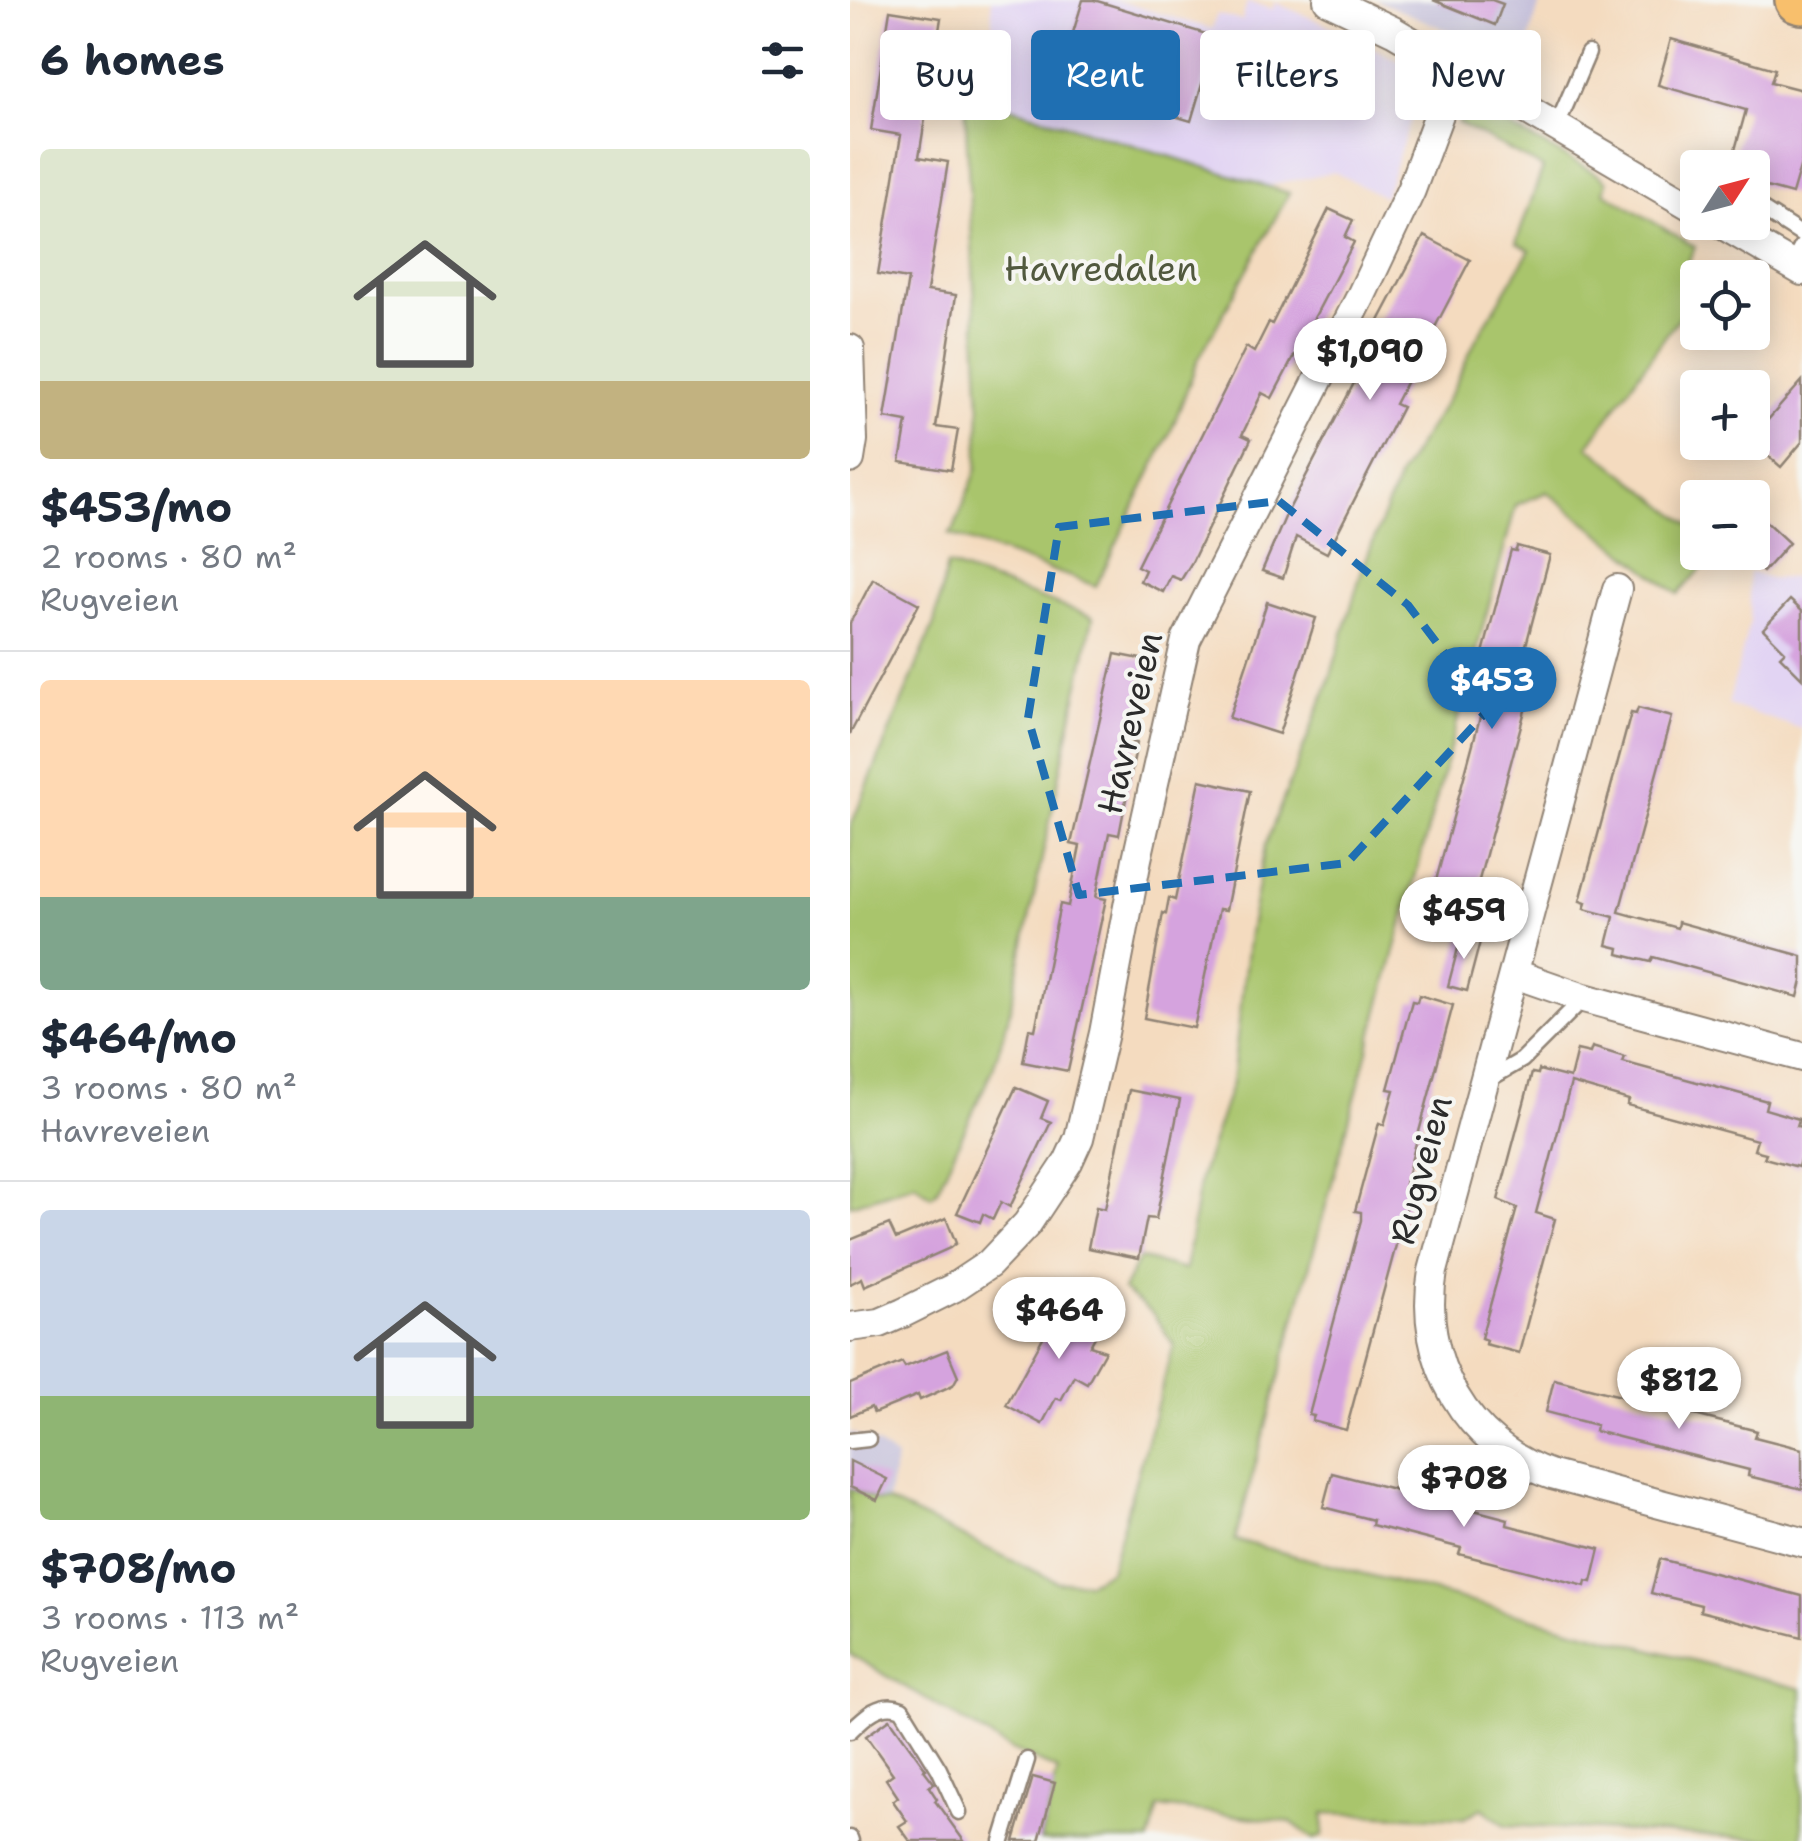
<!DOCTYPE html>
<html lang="en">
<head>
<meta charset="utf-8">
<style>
  :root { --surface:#fff; --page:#f2f2f3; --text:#1f2937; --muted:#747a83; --line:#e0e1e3; --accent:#1f6fb2 }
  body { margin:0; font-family:"Shantell Sans",sans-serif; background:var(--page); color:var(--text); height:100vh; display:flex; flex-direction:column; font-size:38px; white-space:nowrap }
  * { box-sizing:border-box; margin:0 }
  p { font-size:32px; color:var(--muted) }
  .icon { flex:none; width:55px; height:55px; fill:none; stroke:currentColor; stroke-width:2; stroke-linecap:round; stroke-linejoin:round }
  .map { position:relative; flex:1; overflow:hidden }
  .details { display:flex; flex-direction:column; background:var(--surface); width:850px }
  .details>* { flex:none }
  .banner { position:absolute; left:30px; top:30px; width:770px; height:90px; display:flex; gap:20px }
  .needle { width:65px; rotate:54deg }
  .controls { position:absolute; left:830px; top:150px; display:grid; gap:20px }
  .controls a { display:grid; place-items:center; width:90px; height:90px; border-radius:10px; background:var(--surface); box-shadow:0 5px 25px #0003; font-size:50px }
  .price { position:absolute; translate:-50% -85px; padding:0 22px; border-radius:35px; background:#fff; color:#222; font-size:32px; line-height:65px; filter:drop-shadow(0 2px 5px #0008) }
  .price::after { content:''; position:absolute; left:50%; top:60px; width:30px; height:22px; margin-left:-15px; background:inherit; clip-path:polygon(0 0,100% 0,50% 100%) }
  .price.selected { background:var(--accent); color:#fff }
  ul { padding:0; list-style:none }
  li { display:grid; align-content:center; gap:20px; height:530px; padding:0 40px }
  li+li { border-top:2px solid var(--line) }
  li span { display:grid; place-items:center; height:310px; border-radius:10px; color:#555 }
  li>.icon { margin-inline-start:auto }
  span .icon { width:180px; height:180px; fill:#fffc; stroke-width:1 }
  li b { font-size:42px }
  h2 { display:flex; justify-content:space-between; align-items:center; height:120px; padding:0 40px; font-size:42px }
  .chip { padding:0 35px; border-radius:10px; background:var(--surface); box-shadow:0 5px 25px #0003; font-size:35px; line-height:90px }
  .chip.selected { background:var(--accent); color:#fff }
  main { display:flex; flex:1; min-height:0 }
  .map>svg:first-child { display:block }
</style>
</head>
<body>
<main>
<section class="details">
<h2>6 homes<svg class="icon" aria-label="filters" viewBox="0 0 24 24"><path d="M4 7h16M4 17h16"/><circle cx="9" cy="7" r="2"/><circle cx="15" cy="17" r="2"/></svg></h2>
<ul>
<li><span style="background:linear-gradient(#dfe7d0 75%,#c2b280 0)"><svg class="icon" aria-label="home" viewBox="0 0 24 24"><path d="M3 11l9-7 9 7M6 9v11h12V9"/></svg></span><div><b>$453/mo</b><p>2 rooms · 80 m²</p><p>Rugveien</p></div></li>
<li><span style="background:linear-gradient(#ffd9b3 70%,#7fa58c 0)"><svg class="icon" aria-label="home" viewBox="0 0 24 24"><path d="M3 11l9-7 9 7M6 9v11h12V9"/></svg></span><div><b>$464/mo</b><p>3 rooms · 80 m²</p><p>Havreveien</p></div></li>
<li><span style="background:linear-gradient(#c9d6e8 60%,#8fb573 0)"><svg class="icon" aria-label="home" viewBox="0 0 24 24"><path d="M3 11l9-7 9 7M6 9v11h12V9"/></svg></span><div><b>$708/mo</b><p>3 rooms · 113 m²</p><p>Rugveien</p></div></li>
</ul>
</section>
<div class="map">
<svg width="952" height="1841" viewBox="0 0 952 1841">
  <rect width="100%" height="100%" fill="#f6f6f2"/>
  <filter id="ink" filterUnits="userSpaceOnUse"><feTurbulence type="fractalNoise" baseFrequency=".01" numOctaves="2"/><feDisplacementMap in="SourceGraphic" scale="20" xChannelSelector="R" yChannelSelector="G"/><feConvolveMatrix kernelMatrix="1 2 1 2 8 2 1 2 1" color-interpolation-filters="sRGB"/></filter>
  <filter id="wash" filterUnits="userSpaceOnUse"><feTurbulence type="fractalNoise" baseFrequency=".0048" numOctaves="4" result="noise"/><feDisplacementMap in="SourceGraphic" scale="40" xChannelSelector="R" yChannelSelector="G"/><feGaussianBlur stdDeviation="2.25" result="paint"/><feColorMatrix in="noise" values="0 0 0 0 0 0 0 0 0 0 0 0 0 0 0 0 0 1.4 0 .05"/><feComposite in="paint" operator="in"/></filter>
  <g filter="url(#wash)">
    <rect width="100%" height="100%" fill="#f4dbbf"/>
    <!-- built -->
    <g fill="#e2d4f3">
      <polygon points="141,0 265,0 362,29 367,14 392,21 397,2 423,9 424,2 491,31 554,64 564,80 561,120 534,197 484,172 417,186 146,103"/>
      <polygon points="898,572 920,579 952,577 952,729 878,705 900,620"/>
    </g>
    <!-- industrial -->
    <g fill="#c5c0da">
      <polygon points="526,0 691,0 672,62"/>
      <polygon points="0,1432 27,1444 46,1459 37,1501 27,1501 0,1488"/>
    </g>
    <!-- green -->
    <g fill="#a9c56c" stroke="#6a784c" stroke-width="2.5">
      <polygon points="121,57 144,59 147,103 439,193 348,360 323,426 246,586 99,534 104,529 127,469 130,409 116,123 115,83"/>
      <polygon points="639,116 749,175 757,182 754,192 845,247 838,262 859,276 848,278 847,291 738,446 847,530 848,552 866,553 828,594 697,492 666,505 385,1540 952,1689 952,1841 655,1825 632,1808 615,1818 474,1813 473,1836 464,1839 441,1822 309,1807 299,1841 190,1841 208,1770 161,1750 0,1654 0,1488 27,1501 37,1501 208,1582 239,1582 260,1570 324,1345 303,1314 273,1290 289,1258 335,1270 350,1178 382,1083 399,933 415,846 478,685 512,570 550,474 602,392 625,341 680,250 666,243 693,168 608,123 619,117"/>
      <polygon points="97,565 243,617 157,1023 143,1068 86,1192 81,1196 65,1184 0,1205 0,828 84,624"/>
    </g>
    <g id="blocks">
      <!-- building -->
      <g fill="#d5a3de">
        <polygon points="233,0 244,0 366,37 341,121 208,82"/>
        <polygon points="583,0 642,0 653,4 645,25"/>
        <polygon points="40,10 91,18 69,157 98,162 77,291 106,295 86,427 108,430 101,470 50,462 57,422 35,418 58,279 28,274 51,135 21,130"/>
        <polygon points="821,39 925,69 921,82 952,90 952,160 942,194 902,183 902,168 880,168 896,110 808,85"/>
        <polygon points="479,209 503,220 495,237 504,242 422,398 412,393 392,435 401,439 342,562 331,580 321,576 313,592 290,581 295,570 287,566 396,347 404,352 419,322 422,324"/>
        <polygon points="574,236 620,260 545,404 552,407 477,553 446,537 433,578 412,571 436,515 504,383 500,381 504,368"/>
        <polygon points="952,381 952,442 931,467 902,442 902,438"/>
        <polygon points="913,519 939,543 913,572 902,563 902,531"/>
        <polygon points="667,546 700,555 675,649 682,651 672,690 680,692 619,917 585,907 587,900 581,899 639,684 631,682 632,677 627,675 661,550 666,551"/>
        <polygon points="23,579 69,604 0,734 0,623"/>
        <polygon points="940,600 952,611 952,678 930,656 935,651 913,629"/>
        <polygon points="417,602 466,618 429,734 379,718"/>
        <polygon points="265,654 301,661 283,742 287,743 269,835 259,833 246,897 256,899 218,1071 173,1062 179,1029 185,1030 210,904 218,906 230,846 221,844"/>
        <polygon points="788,708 822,717 769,912 827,928 828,922 952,956 952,981 948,997 803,957 801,962 768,954 769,948 757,945 764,917 734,909 736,903 730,901 781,713 786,714"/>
        <polygon points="350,780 400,791 376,910 369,909 344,1028 294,1018 313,913 316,914 319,898 325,900"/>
        <polygon points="612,933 631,938 617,991 598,986"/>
        <polygon points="569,995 603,1005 555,1184 562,1186 496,1430 462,1421 464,1416 459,1415 511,1220 511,1212 505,1211 529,1123 534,1125 544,1090 538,1089 562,1001 567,1002"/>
        <polygon points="742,1047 775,1057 773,1062 917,1101 915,1109 949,1119 947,1126 952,1127 952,1152 948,1167 914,1158 916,1153 904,1150 907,1140 777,1105 779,1100 721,1083 686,1213 705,1219 669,1353 635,1344 636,1340 631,1338 667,1208 648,1200 682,1073 688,1074 689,1070 720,1078 727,1050 740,1053"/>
        <polygon points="166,1087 198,1101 191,1118 201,1122 160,1207 151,1202 143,1219 133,1214 130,1222 107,1213"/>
        <polygon points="279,1090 330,1100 306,1219 297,1218 289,1258 238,1248 246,1207 255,1209"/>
        <polygon points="96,1218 106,1243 100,1248 15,1286 12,1278 0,1284 0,1240 39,1224 46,1239"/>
        <polygon points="220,1300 255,1319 240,1346 255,1351 237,1383 224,1376 211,1400 206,1398 192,1424 156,1405 207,1312 212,1314"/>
        <polygon points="97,1350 108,1376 103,1385 70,1400 68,1395 24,1413 21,1407 0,1416 0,1384 52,1362 55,1367"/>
        <polygon points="704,1379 907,1431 905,1437 952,1449 952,1489 898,1476 899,1470 745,1431 746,1425 696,1412"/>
        <polygon points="0,1461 37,1479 27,1500 0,1487"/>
        <polygon points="482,1473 658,1519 657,1525 750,1549 742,1582 736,1581 735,1586 609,1554 611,1548 522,1525 523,1520 473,1507"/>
        <polygon points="810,1559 952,1596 952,1637 850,1611 851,1605 801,1593"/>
        <polygon points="40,1719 76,1769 74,1770 84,1783 79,1787 87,1799 85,1801 114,1841 60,1841 49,1826 57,1821 43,1801 48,1797 36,1779 43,1774 16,1736"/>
        <polygon points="183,1777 205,1783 189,1841 164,1841"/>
      </g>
    </g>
  </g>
  <g filter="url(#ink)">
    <use href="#blocks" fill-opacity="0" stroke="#908375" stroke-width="2.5"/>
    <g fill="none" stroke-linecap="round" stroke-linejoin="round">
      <defs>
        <g id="service">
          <polyline points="706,128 738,53"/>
          <polyline points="902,203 952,235"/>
          <polyline points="942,265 952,246"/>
          <polyline points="634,1082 672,1060 734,998"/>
          <polyline points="0,1441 18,1439"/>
          <path d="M0,1731c14,-14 31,-31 52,-22l37,60 20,43"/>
          <polyline points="0,1838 1,1841"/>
          <polyline points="152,1841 177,1760"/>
        </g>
        <g id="minor">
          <polyline points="478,0 543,31 848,210"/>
          <polyline points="868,222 952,271"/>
          <polyline points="0,349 3,440 0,459"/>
          <path d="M767,589l-184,682c-16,89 34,175 119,204l250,67"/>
          <polyline points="665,974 734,998 952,1057"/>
          <polyline points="0,1327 30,1323 53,1313 103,1288 139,1264 177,1224 218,1162 229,1138 254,1033 287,859 336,640 510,298 561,190 591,109 611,70"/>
        </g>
        <polyline id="trunk" points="948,0 952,1"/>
      </defs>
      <!-- service casing -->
      <use href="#service" stroke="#908375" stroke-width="19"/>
      <!-- minor casing -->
      <use href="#minor" stroke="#908375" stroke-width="32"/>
      <!-- trunk casing -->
      <use href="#trunk" stroke="#908375" stroke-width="50"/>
      <!-- service -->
      <use href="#service" stroke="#fff" stroke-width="14"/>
      <!-- minor -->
      <use href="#minor" stroke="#fff" stroke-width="28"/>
      <!-- trunk -->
      <use href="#trunk" stroke="#f8bf6c" stroke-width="45"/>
    </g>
  </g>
  <!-- marked area -->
  <path fill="none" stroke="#1f6fb2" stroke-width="8" stroke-dasharray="20 12" stroke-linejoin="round" d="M429,501l129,104 80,105 -141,153 -268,32 -51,-177 31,-191z"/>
  <g text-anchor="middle" stroke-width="8" stroke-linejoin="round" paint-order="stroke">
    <!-- park labels -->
    <g font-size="35" fill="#51593e" stroke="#f6f6f2">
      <text x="251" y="281">Havredalen</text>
    </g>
    <!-- street labels -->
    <g font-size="35" fill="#2b2b2b" stroke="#f6f6f2">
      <text transform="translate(280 723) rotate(-77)" y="12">Havreveien</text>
      <text transform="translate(571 1170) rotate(-75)" y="12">Rugveien</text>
    </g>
  </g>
</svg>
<div class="controls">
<a><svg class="needle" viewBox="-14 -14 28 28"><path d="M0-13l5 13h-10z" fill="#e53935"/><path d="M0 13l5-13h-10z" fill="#747a83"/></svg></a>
<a><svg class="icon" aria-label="locate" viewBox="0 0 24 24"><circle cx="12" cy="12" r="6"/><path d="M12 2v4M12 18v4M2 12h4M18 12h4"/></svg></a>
<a>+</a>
<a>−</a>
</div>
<b class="price" style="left:520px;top:403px">$1,090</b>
<b class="price selected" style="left:642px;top:732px">$453</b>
<b class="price" style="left:614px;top:962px">$459</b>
<b class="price" style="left:209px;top:1362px">$464</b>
<b class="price" style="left:829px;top:1432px">$812</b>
<b class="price" style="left:614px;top:1530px">$708</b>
<div class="banner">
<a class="chip">Buy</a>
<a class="chip selected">Rent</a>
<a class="chip">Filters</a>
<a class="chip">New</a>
</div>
</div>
</main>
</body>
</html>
